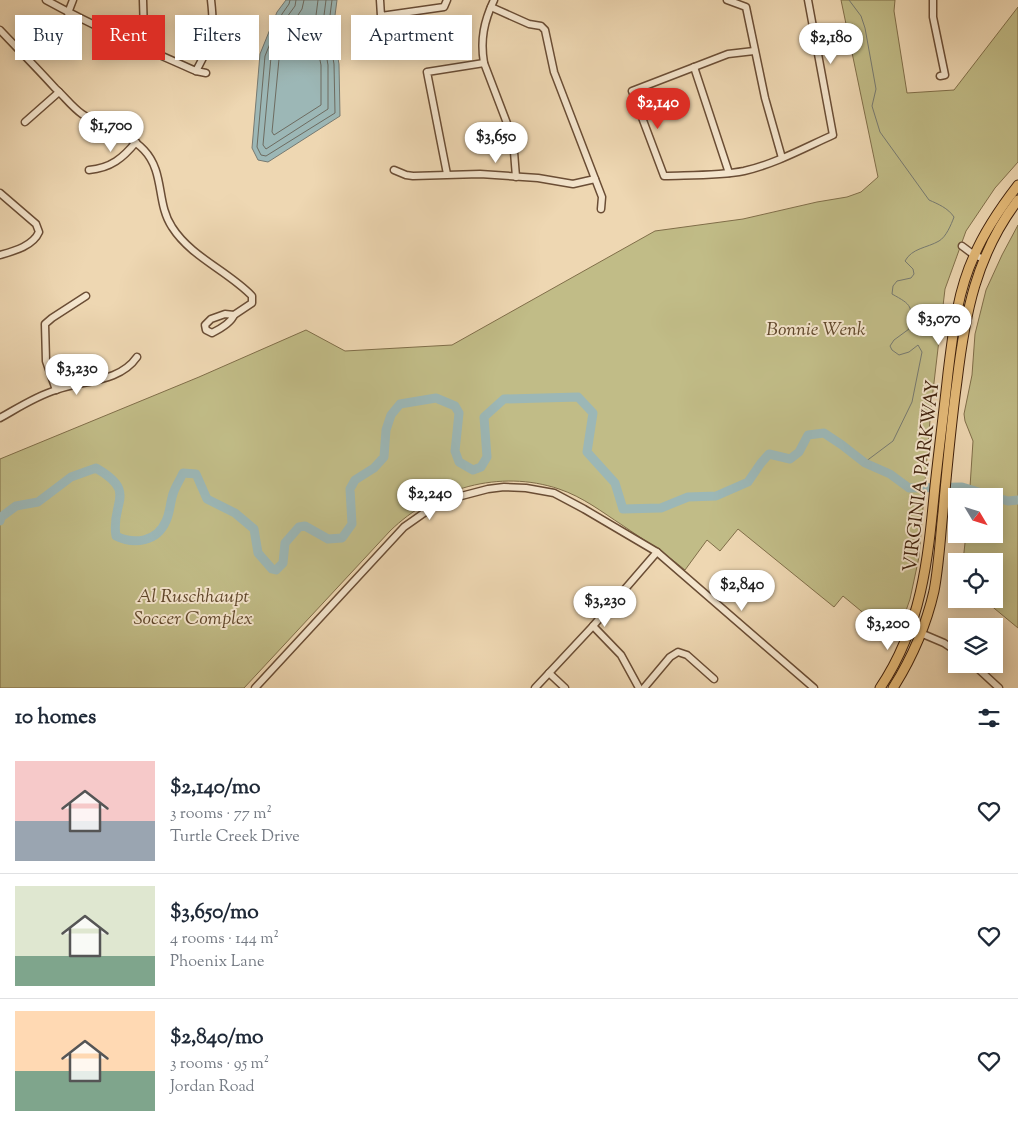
<!DOCTYPE html>
<html lang="en">
<head>
<meta charset="utf-8">
<style>
  :root { --surface:#fff; --page:#f2f2f3; --text:#1f2937; --muted:#747a83; --line:#e0e1e3; --accent:#d93025 }
  body { margin:0; font-family:"Sorts Mill Goudy",serif; background:var(--page); color:var(--text); height:100vh; display:flex; flex-direction:column; font-size:19px; white-space:nowrap }
  * { box-sizing:border-box; margin:0 }
  p { font-size:16px; color:var(--muted) }
  .icon { flex:none; width:28px; height:28px; fill:none; stroke:currentColor; stroke-width:2; stroke-linecap:round; stroke-linejoin:round }
  .map { position:relative; height:688px; overflow:hidden }
  .details { display:flex; flex-direction:column; background:var(--surface); flex:1 }
  .details>* { flex:none }
  .top-card { position:absolute; left:15px; top:15px; width:500px; height:45px; display:flex; gap:10px }
  .needle { width:32px; rotate:128deg }
  .fabs { position:absolute; left:948px; top:488px; display:grid; gap:10px }
  .fabs a { display:grid; place-items:center; width:55px; height:55px; border-radius:0px; background:var(--surface); box-shadow:0 2px 12px #0003; font-size:25px }
  .price { position:absolute; translate:-50% -42px; padding:0 11px; border-radius:18px; background:#fff; color:#222; font-size:16px; line-height:32px; filter:drop-shadow(0 1px 2px #0008) }
  .price::after { content:''; position:absolute; left:50%; top:30px; width:15px; height:11px; margin-left:-8px; background:inherit; clip-path:polygon(0 0,100% 0,50% 100%) }
  .price.current { background:var(--accent); color:#fff }
  ul { padding:0; list-style:none }
  li { display:flex; align-items:center; gap:15px; height:125px; padding:0 15px }
  li+li { border-top:1px solid var(--line) }
  li span { display:grid; place-items:center; flex:none; width:140px; height:100px; border-radius:0px; color:#555 }
  li>.icon { margin-inline-start:auto }
  span .icon { width:60px; height:60px; fill:#fffc; stroke-width:1 }
  li b { font-size:21px }
  h2 { display:flex; justify-content:space-between; align-items:center; height:60px; padding:0 15px; font-size:21px }
  .tag { padding:0 18px; border-radius:0px; background:var(--surface); box-shadow:0 2px 12px #0003; font-size:18px; line-height:45px }
  .tag.current { background:var(--accent); color:#fff }
  .map>svg:first-child { display:block }
</style>
</head>
<body>
<div class="map">
<svg width="1018" height="688" viewBox="0 0 1018 688">
  <rect width="100%" height="100%" fill="#eed7b2"/>
  <filter id="stains"><feTurbulence type="fractalNoise" baseFrequency=".004" numOctaves="4"/><feColorMatrix values="0 0 0 0 .2 0 0 0 0 .09 0 0 0 0 .02 0 0 0 .5 -.17"/></filter>
  <radialGradient id="worn" r=".72"><stop offset=".6" stop-color="#630" stop-opacity="0"/><stop offset="1" stop-color="#630" stop-opacity=".3"/></radialGradient>
  <!-- green -->
  <g fill="#c1bc87" stroke="#806e49">
    <path d="M841,0h54l-1,11 13,82 47,-3 64,-83v155l-23,26 -29,43 -21,58 -14,119 -12,149 -9,42 -14,41 -53,-44 -9,11 -96,-78 -18,22 -13,-11 -22,30c-20,-17 -41,-30 -63,-45 -20,-13 -39,-28 -63,-36 -59,-20 -125,-1 -169,42l-146,157h-244v-229l199,-82 107,-47 39,21 107,-6 203,-114 88,-12 74,-17 30,-5 14,-5 17,-15z"/>
    <polygon points="1018,225 1018,628 983,599 994,599 994,561 963,561 966,534 994,534 994,496 956,496 956,509 954,508 957,484 970,487 973,441 965,421 964,414 972,375 975,334 986,290 1002,255"/>
  </g>
  <!-- water -->
  <polygon fill="#9cb7b6" stroke="#767a72" points="286,0 337,0 333,31 339,64 340,116 268,162 258,160 252,148 260,54 277,12"/>
  <g fill="none" stroke-linecap="round" stroke-linejoin="round">
    <!-- shore -->
    <g stroke="#6d6b60" stroke-width="1">
      <polyline points="290,0 289,4 282,14 265,56 257,147 261,155 266,156 335,113 334,64 328,31 332,0"/>
      <polyline points="296,0 295,6 287,17 271,57 263,145 266,149 328,109 328,65 322,31 326,0"/>
      <polyline points="304,0 302,9 294,21 279,59 272,132 274,135 321,105 321,65 314,31 318,0"/>
    </g>
    <!-- stream -->
    <path stroke="#767a72" stroke-width="1" d="M849,0l12,16 4,12 11,61 -4,17 8,26 49,68c9,4 19,8 25,17 -3,8 -8,20 -15,24 -12,7 -27,7 -34,20l8,8 1,5 -3,4 -14,3 -4,5 -1,8c20,11 21,12 17,35l-15,11 -4,6 2,4 7,5 10,-3 9,-7 4,7 -10,50 -19,39 -28,21"/>
    <!-- river -->
    <g stroke="#9cb7b6" stroke-width="9">
      <polyline points="994,497 1008,501 1018,500"/>
      <path d="M0,521l1,-4 15,-11 22,-4 33,-25 25,-9c43,25 14,34 20,68 18,9 41,6 50,-15 4,-8 4,-18 7,-27 2,-7 7,-14 10,-21l13,1 11,25 28,14 19,16 4,24 14,16 4,1 7,-7 2,-20 14,-16 6,-1 23,13 14,-1 10,-14 -2,-35 5,-9 19,-12 10,-11 2,-27 5,-15 9,-11 36,-6 19,8 4,7 -4,38 4,11 14,8 8,-3 6,-10 -3,-40 20,-18 74,-2 15,16 -6,39 28,31 8,26 38,-1 27,-11 28,-1 32,-14 13,-19 8,-9 21,5 9,-7 9,-17 16,-2 18,12 23,18 25,11 19,14 53,-1 30,9"/>
    </g>
    <defs>
      <g id="minor">
        <path d="M46,0c49,27 100,49 150,71l10,2"/>
        <polyline points="380,0 381,16 444,7 447,0"/>
        <path d="M494,0c-10,21 -14,40 -10,63l29,76 3,38"/>
        <polyline points="727,0 746,7 765,98 782,158"/>
        <polyline points="933,0 933,17 945,75 940,76"/>
        <polyline points="491,7 529,24 541,26 545,30 554,72 602,197 601,209"/>
        <polyline points="68,13 73,0"/>
        <path d="M0,30c18,19 37,38 55,58 9,8 17,19 27,26 20,14 45,18 62,36 21,22 12,53 28,77 19,30 56,44 80,69v7l-18,12"/>
        <polyline points="139,46 144,33 143,0"/>
        <path d="M754,51l-26,3 -96,37 32,85c26,-1 54,0 80,-5 31,-7 60,-23 89,-36l-25,-135"/>
        <polyline points="694,67 729,173"/>
        <path d="M196,71c17,-31 19,-36 15,-71"/>
        <polyline points="25,122 59,92"/>
        <path d="M89,170c22,-2 34,-12 47,-28"/>
        <polyline points="394,170 406,175 413,176 480,174 538,178 573,184 595,179"/>
        <polyline points="447,174 427,72 484,63"/>
        <path d="M0,193l36,31 3,8c-6,14 -25,19 -39,23"/>
        <polyline points="962,246 974,255 984,259"/>
        <path d="M225,314l9,1c-3,8 -14,14 -22,18l-6,-3 -1,-5 6,-6z"/>
        <polyline points="56,390 46,361 45,324 52,318 86,296"/>
        <path d="M0,418c18,-10 36,-22 56,-28 27,-10 63,-7 81,-33"/>
        <polyline points="593,626 621,655 639,688"/>
        <polyline points="911,629 944,643 956,651"/>
        <polyline points="973,664 999,688"/>
        <polyline points="549,673 565,688"/>
        <polyline points="255,688 404,527 431,508 446,500 488,489 504,487 526,488 554,493 584,509 657,552 814,688"/>
        <polyline points="535,688 593,626 657,552"/>
        <polyline points="644,688 670,657 678,652 687,655 714,679"/>
      </g>
      <g id="major">
        <path d="M880,688c42,-62 48,-129 55,-202 4,-37 9,-75 13,-113 5,-40 9,-80 26,-117 11,-26 27,-49 44,-71"/>
        <path d="M893,688c19,-30 33,-62 41,-97 5,-26 6,-52 9,-79 4,-44 8,-88 14,-131 8,-67 19,-126 61,-181"/>
      </g>
    </defs>
    <!-- minor casing -->
    <use href="#minor" stroke="#6a4d35" stroke-width="9"/>
    <!-- major casing -->
    <use href="#major" stroke="#3e1f0b" stroke-width="11"/>
    <!-- minor -->
    <use href="#minor" stroke="#f4e5cd" stroke-width="6"/>
    <!-- major -->
    <use href="#major" stroke="#e7bc79" stroke-width="9"/>
  </g>
  <g text-anchor="middle" stroke-width="4" stroke-linejoin="round" paint-order="stroke">
    <!-- park labels -->
    <g font-size="19" font-style="italic" fill="#5f462a" stroke="#f4e5cd">
      <text x="816" y="335">Bonnie Wenk</text>
      <text x="193" y="602">Al Ruschhaupt<tspan x="193" dy="22">Soccer Complex</tspan></text>
    </g>
    <!-- street labels -->
    <g font-size="19" fill="#3e1f0b" stroke="#f4e5cd">
      <text transform="translate(920 476) rotate(-83)" y="7">VIRGINIA PARKWAY</text>
    </g>
  </g>
  <rect width="100%" height="100%" filter="url(#stains)"/>
  <rect width="100%" height="100%" fill="url(#worn)"/>
</svg>
<div class="fabs">
<a><svg class="needle" viewBox="-14 -14 28 28"><path d="M0-13l5 13h-10z" fill="#e53935"/><path d="M0 13l5-13h-10z" fill="#747a83"/></svg></a>
<a><svg class="icon" aria-label="locate" viewBox="0 0 24 24"><circle cx="12" cy="12" r="6"/><path d="M12 2v4M12 18v4M2 12h4M18 12h4"/></svg></a>
<a><svg class="icon" aria-label="layers" viewBox="0 0 24 24"><path d="M12 4l9 5-9 5-9-5zM3 14l9 5 9-5"/></svg></a>
</div>
<b class="price" style="left:831px;top:65px">$2,180</b>
<b class="price current" style="left:658px;top:130px">$2,140</b>
<b class="price" style="left:111px;top:153px">$1,700</b>
<b class="price" style="left:496px;top:164px">$3,650</b>
<b class="price" style="left:939px;top:346px">$3,070</b>
<b class="price" style="left:77px;top:396px">$3,230</b>
<b class="price" style="left:430px;top:521px">$2,240</b>
<b class="price" style="left:742px;top:612px">$2,840</b>
<b class="price" style="left:605px;top:628px">$3,230</b>
<b class="price" style="left:888px;top:651px">$3,200</b>
<div class="top-card">
<a class="tag">Buy</a>
<a class="tag current">Rent</a>
<a class="tag">Filters</a>
<a class="tag">New</a>
<a class="tag">Apartment</a>
</div>
</div>
<section class="details">
<h2>10 homes<svg class="icon" aria-label="filters" viewBox="0 0 24 24"><path d="M4 7h16M4 17h16"/><circle cx="9" cy="7" r="2"/><circle cx="15" cy="17" r="2"/></svg></h2>
<ul>
<li><span style="background:linear-gradient(#f6c9c9 60%,#9aa5b1 0)"><svg class="icon" aria-label="home" viewBox="0 0 24 24"><path d="M3 11l9-7 9 7M6 9v11h12V9"/></svg></span><div><b>$2,140/mo</b><p>3 rooms · 77 m²</p><p>Turtle Creek Drive</p></div><svg class="icon" aria-label="heart" viewBox="0 0 24 24"><path d="M12 20l-8-8c-3-5 5-10 8-4 3-6 11-1 8 4z"/></svg></li>
<li><span style="background:linear-gradient(#dfe7d0 70%,#7fa58c 0)"><svg class="icon" aria-label="home" viewBox="0 0 24 24"><path d="M3 11l9-7 9 7M6 9v11h12V9"/></svg></span><div><b>$3,650/mo</b><p>4 rooms · 144 m²</p><p>Phoenix Lane</p></div><svg class="icon" aria-label="heart" viewBox="0 0 24 24"><path d="M12 20l-8-8c-3-5 5-10 8-4 3-6 11-1 8 4z"/></svg></li>
<li><span style="background:linear-gradient(#ffd9b3 60%,#7fa58c 0)"><svg class="icon" aria-label="home" viewBox="0 0 24 24"><path d="M3 11l9-7 9 7M6 9v11h12V9"/></svg></span><div><b>$2,840/mo</b><p>3 rooms · 95 m²</p><p>Jordan Road</p></div><svg class="icon" aria-label="heart" viewBox="0 0 24 24"><path d="M12 20l-8-8c-3-5 5-10 8-4 3-6 11-1 8 4z"/></svg></li>
</ul>
</section>
</body>
</html>
